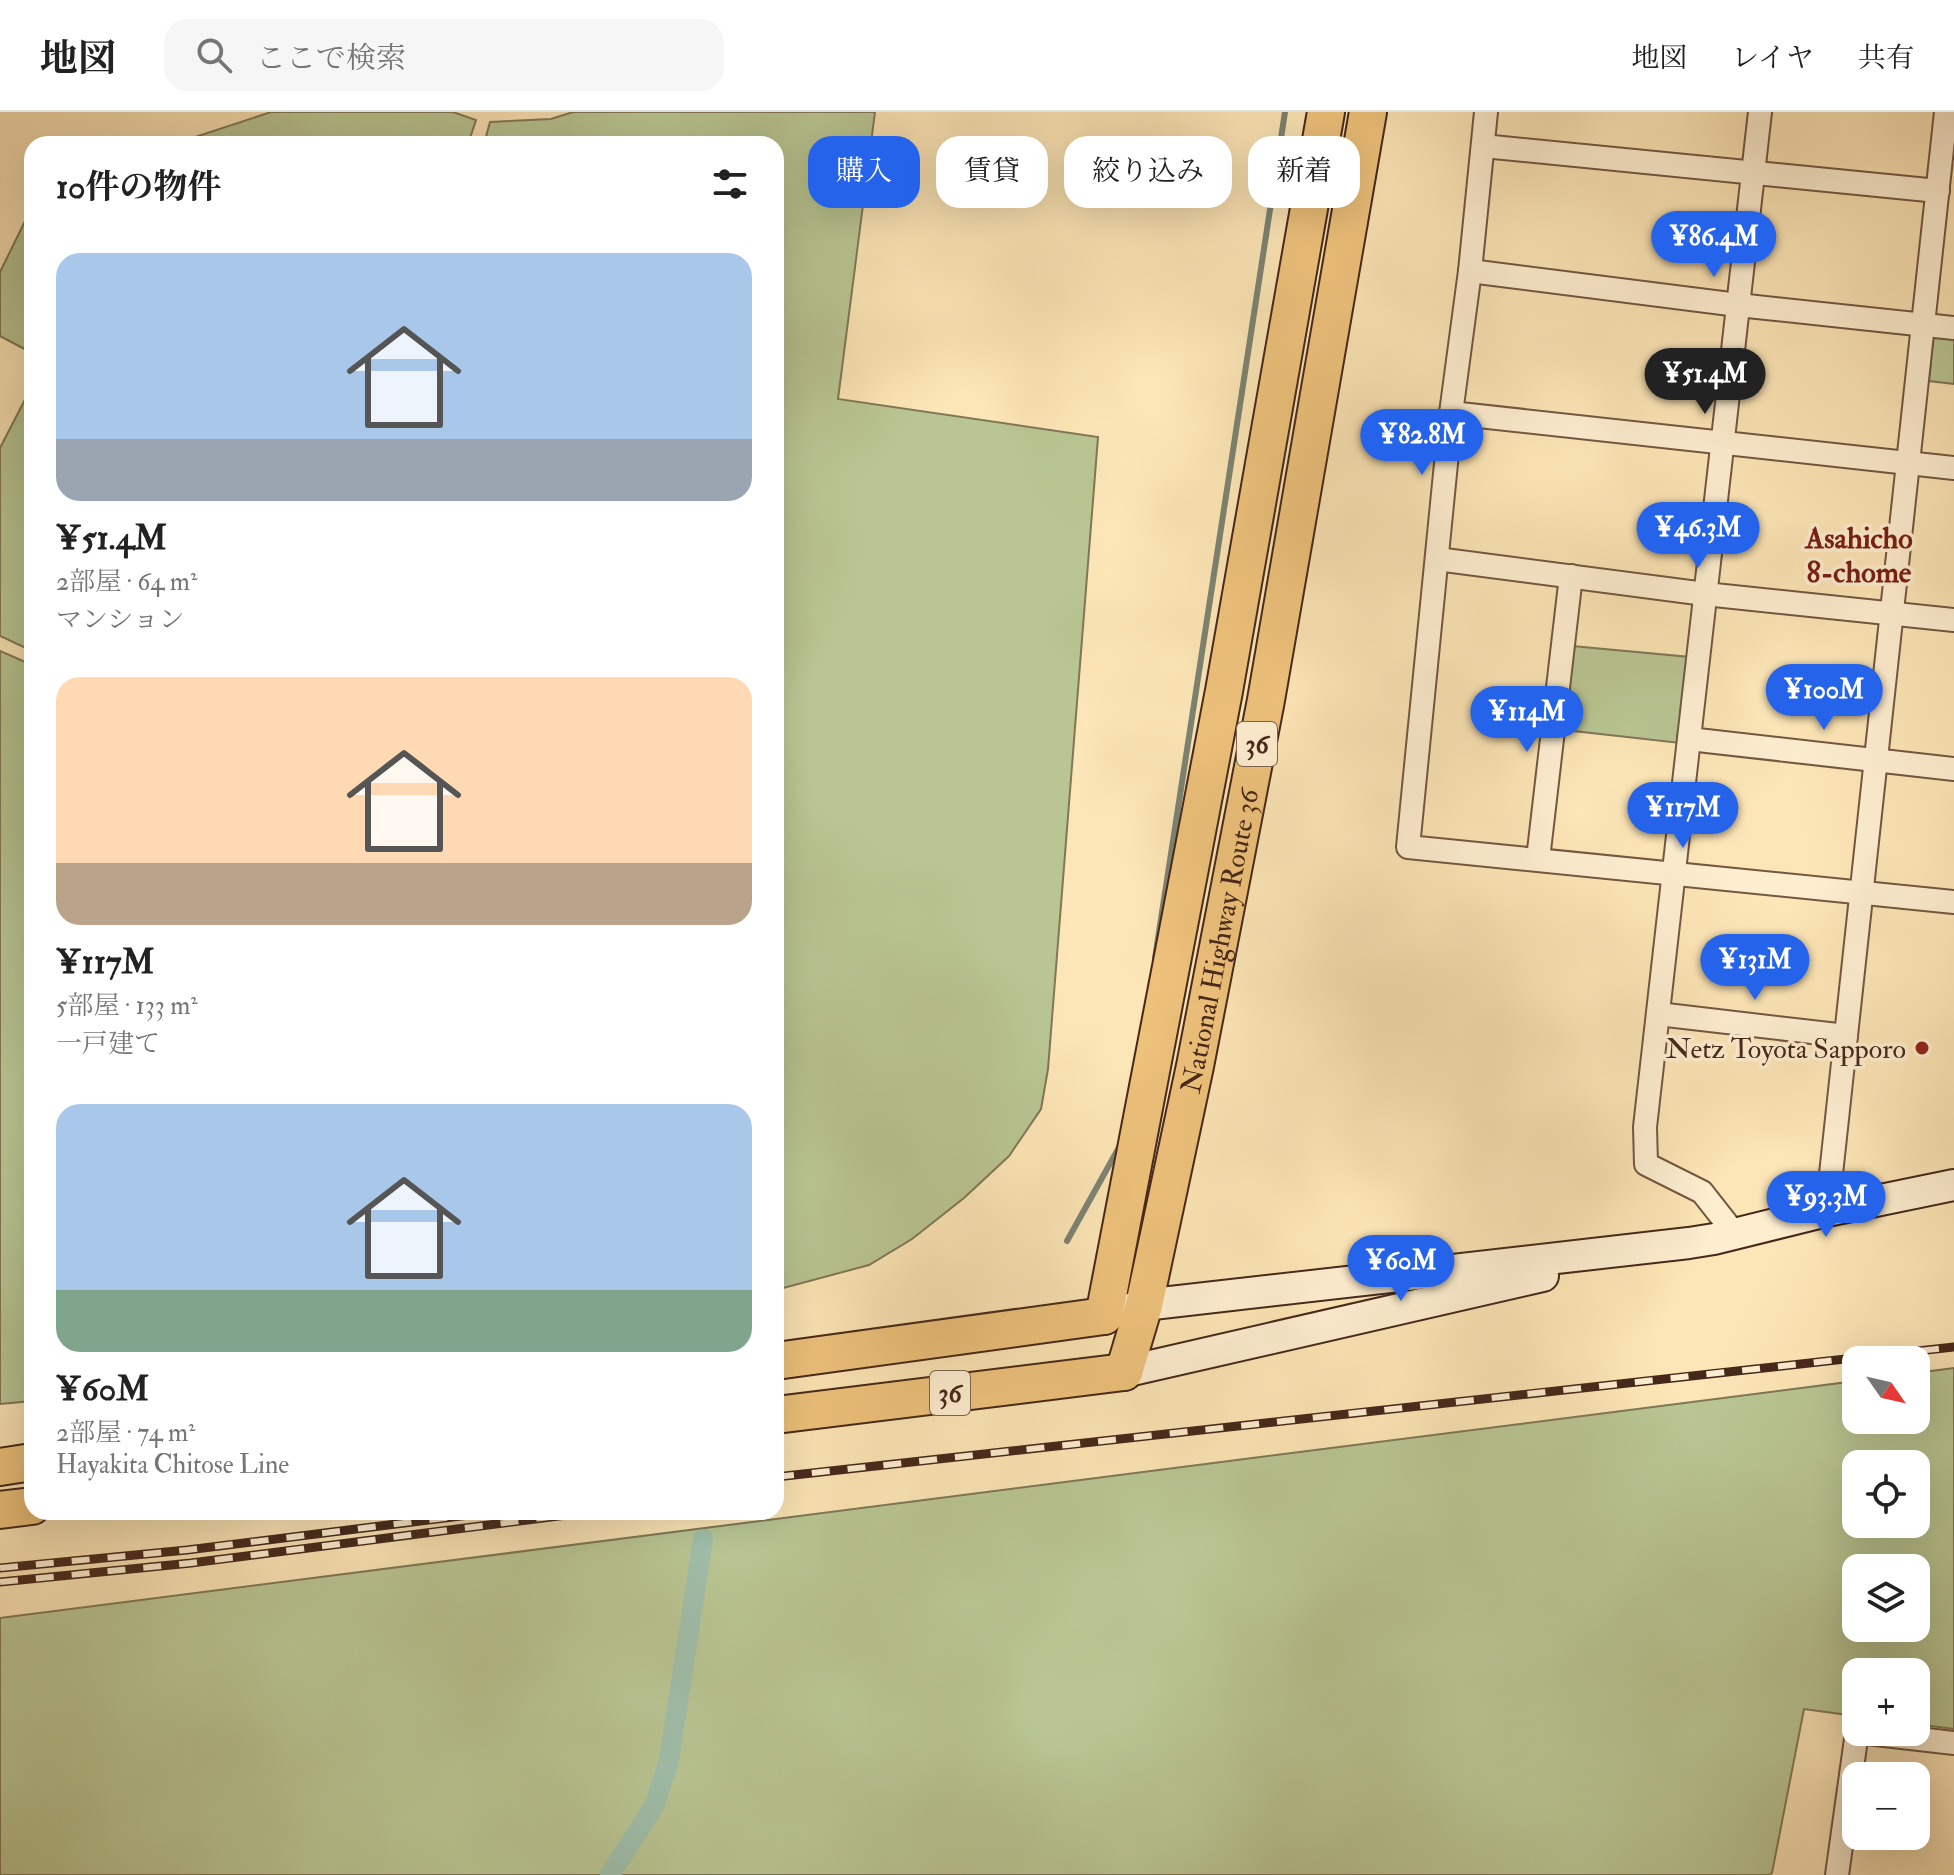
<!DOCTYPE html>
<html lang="ja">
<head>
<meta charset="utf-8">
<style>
  :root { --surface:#fff; --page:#f6f6f6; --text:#222; --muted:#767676; --line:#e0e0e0; --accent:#2563eb }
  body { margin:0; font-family:"IM FELL Double Pica","Noto Serif JP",serif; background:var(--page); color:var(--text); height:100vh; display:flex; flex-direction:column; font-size:30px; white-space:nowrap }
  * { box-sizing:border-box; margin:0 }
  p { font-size:26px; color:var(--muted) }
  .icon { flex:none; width:44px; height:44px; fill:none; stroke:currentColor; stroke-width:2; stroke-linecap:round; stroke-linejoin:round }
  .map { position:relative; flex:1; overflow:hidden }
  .side { position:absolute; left:24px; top:24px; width:760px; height:1384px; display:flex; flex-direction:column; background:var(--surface); border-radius:24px; box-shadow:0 8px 32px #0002 }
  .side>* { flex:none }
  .top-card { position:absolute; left:808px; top:24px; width:760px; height:72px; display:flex; gap:16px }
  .needle { width:52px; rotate:124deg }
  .tools { position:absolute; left:1842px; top:1234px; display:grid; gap:16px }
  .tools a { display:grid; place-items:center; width:88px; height:88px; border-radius:16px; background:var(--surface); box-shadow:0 8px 32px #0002; font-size:40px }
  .price { position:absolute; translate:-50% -68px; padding:0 18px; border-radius:28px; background:var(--accent); color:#fff; font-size:26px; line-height:52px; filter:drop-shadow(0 2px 4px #0008) }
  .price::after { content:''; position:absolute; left:50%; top:48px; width:24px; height:18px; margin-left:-12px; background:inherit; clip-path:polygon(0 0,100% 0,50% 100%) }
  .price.selected { background:#222; color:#fff }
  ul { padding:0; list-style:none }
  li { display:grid; align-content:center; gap:16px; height:424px; padding:0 32px }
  li span { display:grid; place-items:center; height:248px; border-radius:24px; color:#555 }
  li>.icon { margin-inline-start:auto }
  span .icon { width:144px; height:144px; fill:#fffc; stroke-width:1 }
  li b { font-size:34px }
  h2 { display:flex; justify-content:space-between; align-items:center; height:96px; padding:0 32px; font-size:34px }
  .chip { padding:0 28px; border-radius:24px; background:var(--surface); box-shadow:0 8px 32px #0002; font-size:28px; line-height:72px }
  .chip.selected { background:var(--accent); color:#fff }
  header { display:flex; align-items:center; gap:48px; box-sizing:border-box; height:112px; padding:0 40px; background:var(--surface); border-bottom:2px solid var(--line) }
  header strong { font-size:38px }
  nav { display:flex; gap:44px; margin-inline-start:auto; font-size:28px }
  .search { width:560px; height:72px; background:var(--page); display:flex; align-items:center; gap:20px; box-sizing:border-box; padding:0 28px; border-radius:24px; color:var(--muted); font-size:30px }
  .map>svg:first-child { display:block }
</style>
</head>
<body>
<header>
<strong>地図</strong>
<div class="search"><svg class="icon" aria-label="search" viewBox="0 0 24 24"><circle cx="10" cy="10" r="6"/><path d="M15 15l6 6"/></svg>ここで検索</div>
<nav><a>地図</a><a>レイヤ</a><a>共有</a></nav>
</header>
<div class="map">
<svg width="1954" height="1763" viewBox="0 0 1954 1763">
  <rect width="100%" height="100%" fill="#fce5b6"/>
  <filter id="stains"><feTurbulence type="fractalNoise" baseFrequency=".0025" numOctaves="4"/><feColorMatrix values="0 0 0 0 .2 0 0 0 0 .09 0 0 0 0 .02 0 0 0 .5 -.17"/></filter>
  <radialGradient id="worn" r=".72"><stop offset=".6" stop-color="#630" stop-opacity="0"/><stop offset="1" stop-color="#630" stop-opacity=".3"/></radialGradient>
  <!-- green -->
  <g fill="#b9c693" stroke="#807757" stroke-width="2" fill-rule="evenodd">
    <polygon points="271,0 453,0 476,8 468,32 174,32"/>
    <polygon points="573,0 875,0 838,287 1098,325 1048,957 1041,997 1009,1044 964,1086 912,1127 869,1153 776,1178 776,32 484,32 490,10 551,7"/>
    <polygon points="32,95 32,241 0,224 0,160"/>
    <polygon points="1934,219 1954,221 1954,272 1929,269"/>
    <polygon points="32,274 32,539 0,524 0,336"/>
    <polygon points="1572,534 1690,545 1680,631 1565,618"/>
    <polygon points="0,539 32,553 32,1289 0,1292"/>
    <path d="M1954,1256v361l-38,-5v-52h-60v44l-52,-7 -32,164 -3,2h-1769v-257l1856,-237v39h60v-47zM1856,1352h60v60h-60zM1856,1456h60v60h-60z"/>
  </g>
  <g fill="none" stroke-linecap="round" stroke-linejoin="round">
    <!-- stream -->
    <g stroke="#7c8371" stroke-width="6">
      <polyline points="1155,846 1285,0"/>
      <polyline points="1067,1129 1122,1030"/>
    </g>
    <!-- canal -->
    <polyline stroke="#a0bfab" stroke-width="20" points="610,1763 654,1694 669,1649 703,1427"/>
    <defs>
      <g id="minor">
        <polyline points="1486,0 1470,159 1451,301 1408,735 1954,790"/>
        <polyline points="1483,34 1938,79"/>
        <polyline points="1470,159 1738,193 1954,216"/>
        <polyline points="1451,301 1954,356"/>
        <polyline points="1437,447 1705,482 1954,508"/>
        <polyline points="1689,627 1954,657"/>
        <polyline points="1538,747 1571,464"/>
        <polyline points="1658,902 1846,924"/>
        <polyline points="1827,1099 1946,0"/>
        <polyline points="1735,1122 1702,1080 1646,1052 1645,1015 1760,0"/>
        <polyline points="1858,1620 1954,1631"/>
        <polyline points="1837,1763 1857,1620"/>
      </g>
      <g id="secondary">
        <polyline points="1123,1199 1144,1193 1689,1131 1714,1127 1827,1099 1954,1073"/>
        <polyline points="1124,1260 1543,1164"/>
      </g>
      <g id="trunk">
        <polyline points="1104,1204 1224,579 1326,0"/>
        <polyline points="776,1249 1104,1204"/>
        <path id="s1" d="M1124,1260l20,-67 51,-239 71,-366 102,-588"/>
        <polyline points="776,1303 1124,1260"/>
        <polyline points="0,1355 32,1350"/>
        <polyline points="0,1398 32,1394"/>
      </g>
    </defs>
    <!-- minor casing -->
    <use href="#minor" stroke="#745742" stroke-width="26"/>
    <!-- secondary casing -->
    <use href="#secondary" stroke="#46281b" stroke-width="34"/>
    <!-- trunk casing -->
    <use href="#trunk" stroke="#46281b" stroke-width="40"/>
    <!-- minor -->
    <use href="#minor" stroke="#fdeed0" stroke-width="22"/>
    <!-- secondary -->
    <use href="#secondary" stroke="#fdeed0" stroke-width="30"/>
    <!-- trunk -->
    <use href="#trunk" stroke="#eec27b" stroke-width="36"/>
    <defs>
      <g id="rail">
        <polyline points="776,1365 1954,1235"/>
        <polyline points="0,1456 187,1438 493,1400"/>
        <polyline points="0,1470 191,1451 590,1400"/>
      </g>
    </defs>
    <!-- rail casing -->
    <use href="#rail" stroke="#46281b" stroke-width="9"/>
    <!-- rail -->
    <use href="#rail" stroke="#fdeed0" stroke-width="6" stroke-dasharray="18" stroke-linecap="butt"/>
  </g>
  <!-- markers -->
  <circle fill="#8f2418" stroke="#fdeed0" stroke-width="3" cx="1922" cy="936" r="8"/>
  <g text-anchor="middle" stroke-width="7" stroke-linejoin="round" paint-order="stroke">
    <!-- shield labels -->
    <g fill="#fdeed0" stroke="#7d6351" stroke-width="2">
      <rect x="1237" y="610" width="40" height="44" rx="6"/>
      <rect x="930" y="1259" width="40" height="44" rx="6"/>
    </g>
    <g font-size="26" font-weight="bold" fill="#46281b">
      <text x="1257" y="641">36</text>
      <text x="950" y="1290">36</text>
    </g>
    <!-- street labels -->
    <g font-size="28" fill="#46281b" stroke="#fdeed0">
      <text dy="10" stroke="none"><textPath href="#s1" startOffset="442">National Highway Route 36</textPath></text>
    </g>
    <!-- poi labels -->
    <g font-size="28" fill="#46281b" stroke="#fdeed0" text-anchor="end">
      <text x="1906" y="946">Netz Toyota Sapporo</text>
    </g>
    <!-- neighbourhood labels -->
    <g font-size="30" font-weight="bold" fill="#7a1f14" stroke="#fdeed0">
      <text x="1859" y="436">Asahicho<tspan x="1859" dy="34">8-chome</tspan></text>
    </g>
  </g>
  <rect width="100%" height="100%" filter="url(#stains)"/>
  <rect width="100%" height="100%" fill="url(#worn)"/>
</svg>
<div class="tools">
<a><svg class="needle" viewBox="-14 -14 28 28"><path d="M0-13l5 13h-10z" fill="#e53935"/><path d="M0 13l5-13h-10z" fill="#767676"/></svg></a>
<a><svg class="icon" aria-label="locate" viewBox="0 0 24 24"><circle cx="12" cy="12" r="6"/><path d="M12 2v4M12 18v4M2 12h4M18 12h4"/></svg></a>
<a><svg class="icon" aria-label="layers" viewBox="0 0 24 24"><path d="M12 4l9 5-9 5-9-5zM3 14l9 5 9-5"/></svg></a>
<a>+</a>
<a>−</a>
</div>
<b class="price" style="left:1714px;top:167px">¥86.4M</b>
<b class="price selected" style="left:1705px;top:304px">¥51.4M</b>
<b class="price" style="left:1422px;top:365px">¥82.8M</b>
<b class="price" style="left:1698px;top:458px">¥46.3M</b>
<b class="price" style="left:1824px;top:620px">¥100M</b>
<b class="price" style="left:1527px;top:642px">¥114M</b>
<b class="price" style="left:1683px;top:738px">¥117M</b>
<b class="price" style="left:1755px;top:890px">¥131M</b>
<b class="price" style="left:1826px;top:1127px">¥93.3M</b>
<b class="price" style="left:1401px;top:1191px">¥60M</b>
<div class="top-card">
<a class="chip selected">購入</a>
<a class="chip">賃貸</a>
<a class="chip">絞り込み</a>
<a class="chip">新着</a>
</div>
<section class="side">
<h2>10件の物件<svg class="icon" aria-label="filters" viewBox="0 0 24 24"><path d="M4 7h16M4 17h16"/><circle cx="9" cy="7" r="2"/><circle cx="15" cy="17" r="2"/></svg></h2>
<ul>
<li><span style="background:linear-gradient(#a9c7e8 75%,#9aa5b1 0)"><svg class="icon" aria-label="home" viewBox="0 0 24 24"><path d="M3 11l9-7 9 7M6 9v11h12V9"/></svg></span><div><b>¥51.4M</b><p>2部屋 · 64 m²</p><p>マンション</p></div></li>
<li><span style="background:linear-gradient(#ffd9b3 75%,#b9a48a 0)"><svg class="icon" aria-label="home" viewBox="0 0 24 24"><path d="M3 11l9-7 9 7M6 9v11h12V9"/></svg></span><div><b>¥117M</b><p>5部屋 · 133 m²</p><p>一戸建て</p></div></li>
<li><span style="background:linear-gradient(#a9c7e8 75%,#7fa58c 0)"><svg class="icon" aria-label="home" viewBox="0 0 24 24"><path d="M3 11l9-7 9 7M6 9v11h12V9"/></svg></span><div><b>¥60M</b><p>2部屋 · 74 m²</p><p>Hayakita Chitose Line</p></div></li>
</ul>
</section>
</div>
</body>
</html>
